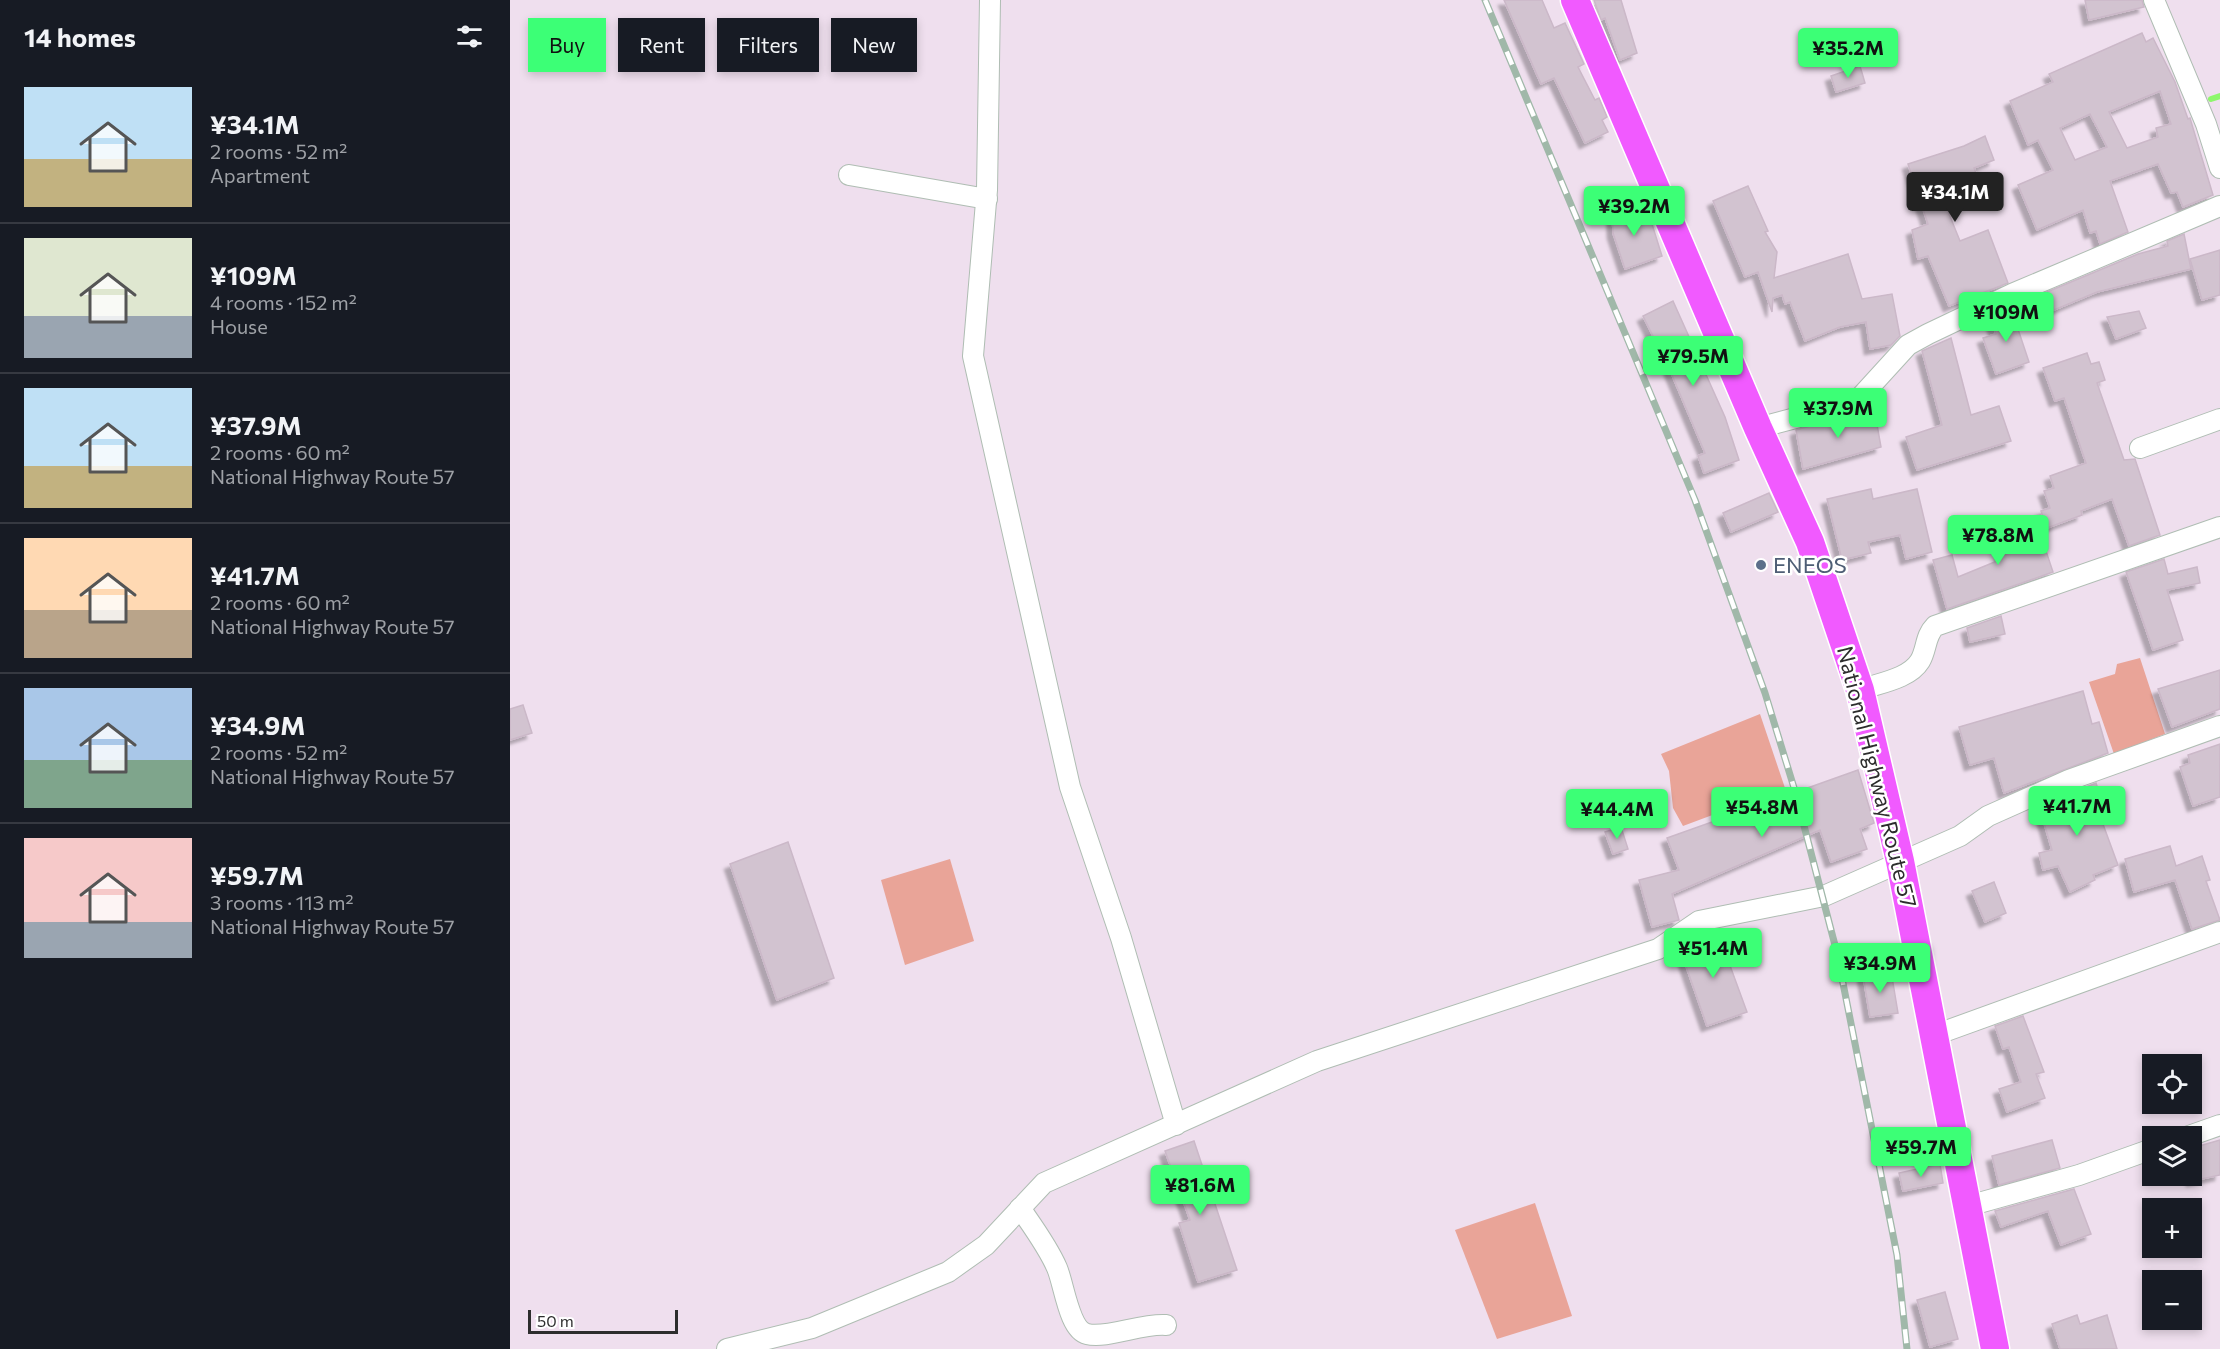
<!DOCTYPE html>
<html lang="en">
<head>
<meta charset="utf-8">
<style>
  :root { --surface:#171b24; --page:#242831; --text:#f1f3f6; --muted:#9ea1a6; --line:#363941; --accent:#3cff76 }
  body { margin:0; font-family:Commissioner,sans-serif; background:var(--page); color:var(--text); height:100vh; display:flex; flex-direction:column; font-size:22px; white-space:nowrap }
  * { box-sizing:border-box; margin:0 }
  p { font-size:20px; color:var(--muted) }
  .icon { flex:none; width:33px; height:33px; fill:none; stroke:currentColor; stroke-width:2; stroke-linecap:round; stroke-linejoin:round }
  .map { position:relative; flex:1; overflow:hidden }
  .details { display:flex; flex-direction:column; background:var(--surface); width:510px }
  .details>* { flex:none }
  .banner { position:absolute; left:18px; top:18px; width:570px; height:54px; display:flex; gap:12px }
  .buttons { position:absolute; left:1632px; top:1054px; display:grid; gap:12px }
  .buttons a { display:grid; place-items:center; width:60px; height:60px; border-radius:0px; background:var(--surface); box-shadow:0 3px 9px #0003; font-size:30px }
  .scale { position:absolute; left:18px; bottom:15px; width:150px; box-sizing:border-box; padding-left:6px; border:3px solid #2d2d2d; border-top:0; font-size:16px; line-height:21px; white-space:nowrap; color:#2d2d2d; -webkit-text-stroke:4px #fff; paint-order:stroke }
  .price { position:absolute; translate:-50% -51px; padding:0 14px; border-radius:6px; background:var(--accent); color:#111; font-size:20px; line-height:39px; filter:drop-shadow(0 2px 3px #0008) }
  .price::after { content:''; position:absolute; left:50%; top:36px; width:18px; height:14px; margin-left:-9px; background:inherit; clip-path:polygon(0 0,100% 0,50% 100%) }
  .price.active { background:#222; color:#fff }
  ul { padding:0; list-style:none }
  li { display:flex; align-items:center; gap:18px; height:150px; padding:0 24px }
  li+li { border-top:2px solid var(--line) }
  li span { display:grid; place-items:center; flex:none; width:168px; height:120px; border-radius:0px; color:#555 }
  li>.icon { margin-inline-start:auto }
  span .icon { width:72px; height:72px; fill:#fffc; stroke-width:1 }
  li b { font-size:26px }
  h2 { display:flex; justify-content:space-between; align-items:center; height:72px; padding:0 24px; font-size:26px }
  .chip { padding:0 21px; border-radius:0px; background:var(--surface); box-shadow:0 3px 9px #0003; font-size:21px; line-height:54px }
  .chip.active { background:var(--accent); color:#111 }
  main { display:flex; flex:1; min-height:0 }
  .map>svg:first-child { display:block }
</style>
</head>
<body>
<main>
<section class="details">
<h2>14 homes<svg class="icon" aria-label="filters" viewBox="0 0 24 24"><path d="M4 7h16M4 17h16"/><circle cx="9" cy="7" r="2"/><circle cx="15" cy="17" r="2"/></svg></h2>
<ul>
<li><span style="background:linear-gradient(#bfe0f5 60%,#c2b280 0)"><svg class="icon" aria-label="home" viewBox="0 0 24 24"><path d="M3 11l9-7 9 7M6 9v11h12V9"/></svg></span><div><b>¥34.1M</b><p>2 rooms · 52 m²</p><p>Apartment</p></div></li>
<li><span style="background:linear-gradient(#dfe7d0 65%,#9aa5b1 0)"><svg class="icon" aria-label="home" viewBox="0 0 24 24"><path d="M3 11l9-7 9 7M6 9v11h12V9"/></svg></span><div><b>¥109M</b><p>4 rooms · 152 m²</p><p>House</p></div></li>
<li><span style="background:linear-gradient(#bfe0f5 65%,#c2b280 0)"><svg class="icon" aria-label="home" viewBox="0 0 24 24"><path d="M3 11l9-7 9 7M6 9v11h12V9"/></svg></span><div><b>¥37.9M</b><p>2 rooms · 60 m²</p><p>National Highway Route 57</p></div></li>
<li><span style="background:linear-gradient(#ffd9b3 60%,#b9a48a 0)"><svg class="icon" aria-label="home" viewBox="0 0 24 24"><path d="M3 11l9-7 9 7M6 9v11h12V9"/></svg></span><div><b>¥41.7M</b><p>2 rooms · 60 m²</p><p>National Highway Route 57</p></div></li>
<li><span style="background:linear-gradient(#a9c7e8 60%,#7fa58c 0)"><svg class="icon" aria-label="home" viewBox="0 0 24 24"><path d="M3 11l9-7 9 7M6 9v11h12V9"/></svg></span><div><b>¥34.9M</b><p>2 rooms · 52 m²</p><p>National Highway Route 57</p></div></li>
<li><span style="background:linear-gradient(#f6c9c9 70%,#9aa5b1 0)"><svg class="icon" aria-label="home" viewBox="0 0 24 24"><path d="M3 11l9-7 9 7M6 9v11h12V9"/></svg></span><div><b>¥59.7M</b><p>3 rooms · 113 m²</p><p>National Highway Route 57</p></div></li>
</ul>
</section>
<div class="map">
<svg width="1710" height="1349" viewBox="0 0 1710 1349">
  <defs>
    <filter id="shadow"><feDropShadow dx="-5.5" dy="5.5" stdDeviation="1.5" flood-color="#0004"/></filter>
  </defs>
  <rect width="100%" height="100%" fill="#efdfee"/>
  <!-- green -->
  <g fill="#e9a498">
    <polygon points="1630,658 1655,734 1604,754 1579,682 1605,674 1607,664"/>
    <polygon points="1250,714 1275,788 1173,826 1163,808 1159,771 1151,754"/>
    <polygon points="440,859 464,941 395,965 371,880"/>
    <polygon points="1025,1203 1062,1316 987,1339 945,1230"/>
  </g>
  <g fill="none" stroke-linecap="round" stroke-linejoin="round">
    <!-- stream -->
    <polyline stroke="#8ef76c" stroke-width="6" points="1701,99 1710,96"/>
  </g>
  <!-- building -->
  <g fill="#d2c3d0" stroke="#cbb8c8" stroke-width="1.5" fill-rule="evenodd" filter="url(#shadow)">
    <polygon points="994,0 1032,0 1044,28 1055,23 1074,64 1068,67 1085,100 1089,98 1097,117 1092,120 1098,132 1075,143 1044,78 1031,84"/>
    <polygon points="1084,0 1111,0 1127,53 1110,60 1095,18 1091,20"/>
    <polygon points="1575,0 1632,0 1634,7 1579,20"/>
    <path d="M1632,33l4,9 7,-4 22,44 13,37 2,-1 23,77 -30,12 -6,-15 -6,1 -13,-29 -48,17 18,51 -28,12 -4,-13 -6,2 -7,-23 -46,20 -19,-45 35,-15 -15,-30 -10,5 -18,-44 43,-19 -4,-8zM1650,91l11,33 -15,4 2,9 -31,11 -18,-36zM1580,114l17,33 -32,13 -15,-32z"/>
    <polygon points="1350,66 1355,83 1326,92 1321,76"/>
    <polygon points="1475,136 1484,160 1464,168 1474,194 1437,209 1450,241 1478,230 1498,283 1439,306 1418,256 1408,259 1402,230 1418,224 1398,164 1454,146"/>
    <polygon points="1238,186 1258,231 1255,232 1267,252 1264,278 1338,254 1352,299 1382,294 1390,336 1381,345 1360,349 1356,322 1330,327 1295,341 1280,302 1275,304 1272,295 1263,298 1262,312 1248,272 1235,277 1203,201"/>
    <polygon points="1129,207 1130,224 1141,221 1152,256 1115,269 1103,233 1102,208"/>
    <polygon points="1674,234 1681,269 1587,292 1544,310 1537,292 1628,254 1658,246 1657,241"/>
    <polygon points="1710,250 1710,295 1692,300 1680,259"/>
    <polygon points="1163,301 1215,417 1229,460 1194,473 1188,456 1195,453 1159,368 1133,316"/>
    <polygon points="1501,308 1519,362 1486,374 1473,338 1486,334 1480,318"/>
    <polygon points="1629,311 1636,328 1606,339 1597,317"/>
    <polygon points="1441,338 1461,415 1489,406 1501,441 1407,470 1396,437 1432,425 1412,351"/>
    <polygon points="1577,353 1581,364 1589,362 1595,380 1587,383 1614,460 1625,459 1650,535 1619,546 1602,499 1571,511 1572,515 1537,528 1531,511 1540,508 1534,491 1544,488 1540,476 1576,463 1554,398 1545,401 1533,368"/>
    <polygon points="1364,408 1371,447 1293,469 1286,430"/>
    <polygon points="1361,489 1363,499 1407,489 1422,552 1396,559 1390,535 1358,542 1361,553 1332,560 1317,499"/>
    <polygon points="1259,493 1268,512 1221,532 1213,513"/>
    <polygon points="1525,518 1543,572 1437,609 1423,560 1442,555 1448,577 1492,559 1484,528"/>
    <polygon points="1654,559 1658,574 1687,567 1690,583 1657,590 1673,640 1643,650 1616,572"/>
    <polygon points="1491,616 1495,634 1460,642 1457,628"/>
    <polygon points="1710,670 1710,709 1662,727 1648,689"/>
    <polygon points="1573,691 1582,724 1589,722 1598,753 1494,793 1484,758 1460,765 1449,727"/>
    <polygon points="13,705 22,733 0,740 0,709"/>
    <polygon points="1710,744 1710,797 1683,806 1670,767 1680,763 1678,755"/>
    <polygon points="1348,770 1364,823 1350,829 1357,849 1321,862 1310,830 1162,894 1169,920 1142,927 1129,880 1169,870 1157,838"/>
    <polygon points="1586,783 1596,815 1590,816 1608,865 1583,875 1585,880 1560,892 1548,866 1533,870 1529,853 1542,850 1529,806"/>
    <polygon points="1111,827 1118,849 1103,854 1095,832"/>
    <polygon points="278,842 324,978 267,1000 220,864"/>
    <polygon points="1660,846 1666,866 1692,856 1700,880 1696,881 1710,920 1682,929 1665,880 1624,892 1615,859"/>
    <polygon points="1484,882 1496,913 1475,922 1462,891"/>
    <polygon points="1207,930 1237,1012 1197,1026 1170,949 1187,937"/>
    <polygon points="1381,971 1388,1013 1360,1017 1353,975"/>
    <polygon points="1513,1016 1534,1072 1526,1074 1535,1098 1497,1112 1489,1089 1511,1082 1499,1047 1493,1049 1485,1026"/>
    <polygon points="1542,1140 1550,1168 1489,1185 1482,1156"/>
    <polygon points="1710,1140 1710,1175 1682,1181 1682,1148"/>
    <polygon points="684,1141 727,1270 688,1282 669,1223 680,1220 655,1151"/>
    <polygon points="1430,1164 1433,1183 1393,1191 1389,1173"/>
    <polygon points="1564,1189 1581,1234 1551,1245 1538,1211 1491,1227 1485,1211"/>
    <polygon points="1435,1292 1448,1339 1420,1347 1407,1300"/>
    <polygon points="1567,1315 1570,1324 1597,1315 1607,1349 1550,1349 1542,1324"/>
  </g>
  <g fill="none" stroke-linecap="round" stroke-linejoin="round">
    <defs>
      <g id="minor">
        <polyline points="480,0 477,190 463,356 560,787 611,938 666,1125"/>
        <polyline points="1644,0 1696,124 1710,168"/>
        <polyline points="339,175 477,199"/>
        <polyline points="1248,428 1346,402 1398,345 1418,334 1502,294 1710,206"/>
        <polyline points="1630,448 1710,419"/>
        <path d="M1350,690c19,-7 49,-11 60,-29 7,-12 5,-25 15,-35l285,-99"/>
        <polyline points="1425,1035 1710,932"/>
        <polyline points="1676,1137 1710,1125"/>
        <polyline points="1458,1206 1569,1175 1642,1149"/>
        <path d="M510,1208c13,19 28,39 37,60 7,16 12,62 30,66 20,5 55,-11 79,-9"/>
        <polyline points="217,1349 302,1328 438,1272 476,1245 534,1183 807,1061 1148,949 1189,921 1314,896 1450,836 1478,816 1559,780 1710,726"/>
      </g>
      <polyline id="highway" points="1065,0 1248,428 1300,542 1350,690 1390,861 1485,1349"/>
    </defs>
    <!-- minor casing -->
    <use href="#minor" stroke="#afbdb3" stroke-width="22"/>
    <!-- highway casing -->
    <use href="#highway" stroke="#fff" stroke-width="31"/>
    <!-- minor -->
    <use href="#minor" stroke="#fff" stroke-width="20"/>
    <!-- highway -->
    <use href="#highway" stroke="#f15aff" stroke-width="28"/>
    <defs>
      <polyline id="rail" points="975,0 1185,500 1255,693 1285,791 1327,953 1387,1255 1397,1349"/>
    </defs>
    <!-- rail casing -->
    <use href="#rail" stroke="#a0b8a9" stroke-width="7"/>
    <!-- rail -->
    <use href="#rail" stroke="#fff" stroke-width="4.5" stroke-dasharray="14" stroke-linecap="butt"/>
  </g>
  <!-- markers -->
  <circle fill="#5c6f8a" stroke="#fff" stroke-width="2" cx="1251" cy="565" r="6"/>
  <g text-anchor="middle" stroke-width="5" stroke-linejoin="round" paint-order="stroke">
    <!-- service labels -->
    <g font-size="22" fill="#4e5e75" stroke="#fff" text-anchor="start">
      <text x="1263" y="573">ENEOS</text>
    </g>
    <!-- street labels -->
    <g font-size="22" fill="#2d2d2d" stroke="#fff">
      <text transform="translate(1367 777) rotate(76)" y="8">National Highway Route 57</text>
    </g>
  </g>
</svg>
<div class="buttons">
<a><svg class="icon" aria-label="locate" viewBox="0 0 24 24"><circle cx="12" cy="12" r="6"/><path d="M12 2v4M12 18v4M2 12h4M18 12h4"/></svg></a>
<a><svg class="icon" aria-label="layers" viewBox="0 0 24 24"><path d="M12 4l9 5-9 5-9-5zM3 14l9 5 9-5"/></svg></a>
<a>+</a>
<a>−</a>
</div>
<div class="scale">50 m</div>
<b class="price" style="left:1338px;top:79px">¥35.2M</b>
<b class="price active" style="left:1445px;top:223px">¥34.1M</b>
<b class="price" style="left:1124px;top:237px">¥39.2M</b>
<b class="price" style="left:1496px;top:343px">¥109M</b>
<b class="price" style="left:1183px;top:387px">¥79.5M</b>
<b class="price" style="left:1328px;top:439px">¥37.9M</b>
<b class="price" style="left:1488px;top:566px">¥78.8M</b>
<b class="price" style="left:1567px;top:837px">¥41.7M</b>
<b class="price" style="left:1252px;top:838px">¥54.8M</b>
<b class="price" style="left:1107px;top:840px">¥44.4M</b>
<b class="price" style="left:1203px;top:979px">¥51.4M</b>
<b class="price" style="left:1370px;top:994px">¥34.9M</b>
<b class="price" style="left:1411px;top:1178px">¥59.7M</b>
<b class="price" style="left:690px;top:1216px">¥81.6M</b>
<div class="banner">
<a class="chip active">Buy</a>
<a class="chip">Rent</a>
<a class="chip">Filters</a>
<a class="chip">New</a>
</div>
</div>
</main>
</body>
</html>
